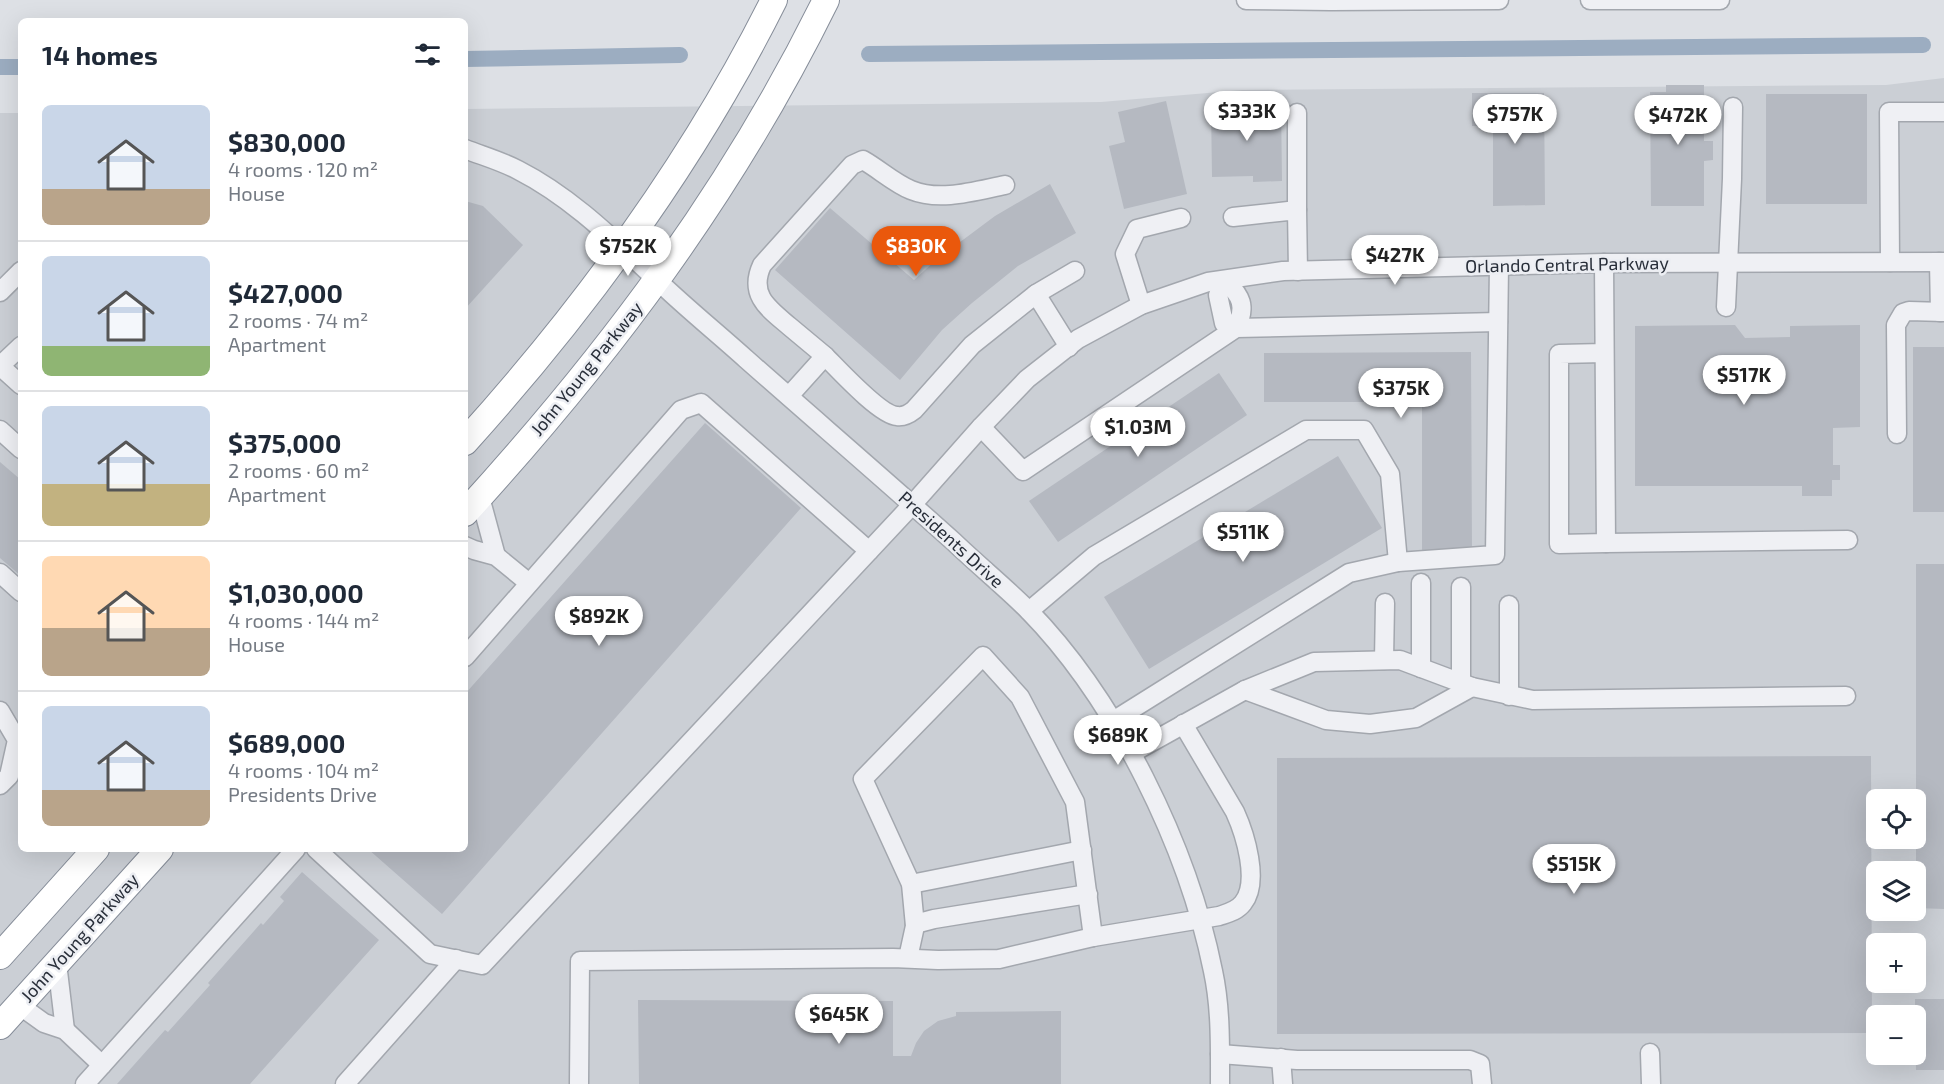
<!DOCTYPE html>
<html lang="en">
<head>
<meta charset="utf-8">
<style>
  :root { --surface:#fff; --page:#f2f2f3; --text:#1f2937; --muted:#747a83; --line:#e0e1e3; --accent:#ea580c }
  body { margin:0; font-family:"Exo 2",sans-serif; background:var(--page); color:var(--text); height:100vh; display:flex; flex-direction:column; font-size:22px; white-space:nowrap }
  * { box-sizing:border-box; margin:0 }
  p { font-size:20px; color:var(--muted) }
  .icon { flex:none; width:33px; height:33px; fill:none; stroke:currentColor; stroke-width:2; stroke-linecap:round; stroke-linejoin:round }
  .map { position:relative; flex:1; overflow:hidden }
  .sheet { position:absolute; left:18px; top:18px; width:450px; height:834px; display:flex; flex-direction:column; background:var(--surface); border-radius:9px; box-shadow:0 6px 24px #0002 }
  .sheet>* { flex:none }
  .buttons { position:absolute; left:1866px; top:789px; display:grid; gap:12px }
  .buttons a { display:grid; place-items:center; width:60px; height:60px; border-radius:9px; background:var(--surface); box-shadow:0 6px 24px #0002; font-size:30px }
  .price { position:absolute; translate:-50% -51px; padding:0 14px; border-radius:21px; background:#fff; color:#222; font-size:20px; line-height:39px; filter:drop-shadow(0 2px 3px #0008) }
  .price::after { content:''; position:absolute; left:50%; top:36px; width:18px; height:14px; margin-left:-9px; background:inherit; clip-path:polygon(0 0,100% 0,50% 100%) }
  .price.current { background:var(--accent); color:#fff }
  ul { padding:0; list-style:none }
  li { display:flex; align-items:center; gap:18px; height:150px; padding:0 24px }
  li+li { border-top:2px solid var(--line) }
  li span { display:grid; place-items:center; flex:none; width:168px; height:120px; border-radius:9px; color:#555 }
  li>.icon { margin-inline-start:auto }
  span .icon { width:72px; height:72px; fill:#fffc; stroke-width:1 }
  li b { font-size:26px }
  h2 { display:flex; justify-content:space-between; align-items:center; height:72px; padding:0 24px; font-size:26px }
  .map>svg:first-child { display:block }
</style>
</head>
<body>
<div class="map">
<svg width="1944" height="1084" viewBox="0 0 1944 1084">
  <rect width="100%" height="100%" fill="#dde0e5"/>
  <!-- built -->
  <path fill="#cbcfd5" fill-rule="evenodd" d="M1944,78v1006h-1944v-971h21v736h444v-740l636,-7 142,-12 643,-5zM1876,800h40v38h-40zM1876,872h40v38h-40zM1876,944h40v38h-40zM1876,1016h40v38h-40z"/>
  <g fill="none" stroke-linecap="round" stroke-linejoin="round">
    <!-- canal -->
    <g stroke="#9cadc1" stroke-width="16">
      <polyline points="869,54 1923,45"/>
      <polyline points="465,59 680,55"/>
      <polyline points="0,67 21,67"/>
    </g>
  </g>
  <!-- building -->
  <g fill="#b5b9c1">
    <polygon points="1666,85 1704,85 1704,141 1713,141 1713,160 1704,161 1704,206 1651,206 1650,92 1666,92"/>
    <polygon points="1472,93 1544,93 1545,205 1493,206 1493,126 1472,126"/>
    <rect x="1766" y="94" width="101" height="110"/>
    <polygon points="1166,101 1187,194 1124,209 1109,146 1125,142 1118,112"/>
    <polygon points="1281,105 1282,181 1253,182 1253,176 1212,177 1211,106"/>
    <polygon points="1050,184 1076,233 1018,266 972,303 942,330 900,380 775,270 830,208 914,280 936,260 995,216"/>
    <polygon points="465,201 483,206 523,245 465,309"/>
    <polygon points="1735,325 1745,338 1790,337 1790,326 1860,325 1860,427 1833,428 1833,465 1840,465 1840,480 1832,480 1832,496 1802,496 1802,486 1635,486 1635,326"/>
    <rect x="1913" y="347" width="31" height="165"/>
    <polygon points="1471,352 1472,552 1422,551 1422,402 1264,402 1264,353"/>
    <polygon points="1219,373 1247,415 1058,542 1029,501"/>
    <polygon points="705,423 801,508 442,914 368,849 465,849 465,694"/>
    <polygon points="1338,456 1382,528 1149,669 1104,597"/>
    <polygon points="0,462 21,480 21,576 0,558"/>
    <polygon points="1916,564 1944,564 1944,909 1916,908"/>
    <polygon points="1871,756 1872,1033 1277,1034 1277,758"/>
    <polygon points="302,872 379,940 250,1084 117,1084 165,1030 168,1032 210,985 208,983 261,923 263,925 284,901 280,897"/>
    <polygon points="1915,999 1944,999 1944,1070 1916,1070"/>
    <polygon points="638,1000 893,1001 893,1056 911,1056 916,1043 924,1031 938,1021 956,1016 956,1012 1061,1011 1061,1084 639,1084"/>
  </g>
  <g fill="none" stroke-linecap="round" stroke-linejoin="round">
    <defs>
      <g id="minor">
        <polyline points="1246,0 1331,1 1499,0"/>
        <polyline points="1590,0 1720,0"/>
        <path d="M465,149c18,7 36,12 53,21 53,27 95,69 138,109 29,28 60,53 90,80 69,61 139,121 208,183 24,23 51,45 74,68 89,91 160,237 185,361 8,37 7,76 7,113"/>
        <polyline points="1297,210 1297,113"/>
        <polyline points="1233,217 1297,210 1298,271"/>
        <polyline points="1890,262 1889,112 1944,112"/>
        <polyline points="1939,262 1940,312"/>
        <polyline points="1604,263 1606,543 1559,544 1559,354 1604,353"/>
        <path d="M1225,280c16,16 22,26 11,48l-12,-5 -6,-28z"/>
        <polyline points="0,292 21,271"/>
        <polyline points="1036,294 1075,271"/>
        <polyline points="1141,305 1125,254 1137,229 1181,218"/>
        <polyline points="1726,307 1732,179 1733,107"/>
        <polyline points="21,346 0,366 21,385"/>
        <path d="M825,356c14,14 55,59 72,60 7,1 12,-2 17,-6l58,-65 64,-51 33,53"/>
        <path d="M789,396l36,-40c-12,-10 -24,-20 -36,-30 -20,-17 -41,-31 -27,-61l90,-100 11,-5c16,9 31,23 48,30 29,12 64,1 94,-5"/>
        <polyline points="981,427 1023,471 1236,328 1498,322"/>
        <polyline points="0,430 21,449"/>
        <polyline points="1897,434 1896,325 1903,313 1909,311 1944,312"/>
        <polyline points="480,497 496,556"/>
        <polyline points="1606,543 1848,540"/>
        <polyline points="465,546 474,550 496,556 529,583"/>
        <polyline points="0,573 21,592"/>
        <polyline points="1421,583 1421,668"/>
        <polyline points="1509,605 1509,696"/>
        <polyline points="1029,611 1094,556 1306,430 1364,430 1390,474 1398,562"/>
        <polyline points="465,657 681,410 701,403 869,551"/>
        <polyline points="1384,660 1385,603"/>
        <polyline points="1461,683 1461,587"/>
        <polyline points="1245,690 1326,720 1370,724 1416,718 1472,687"/>
        <polyline points="0,711 17,740 9,776 0,785"/>
        <polyline points="1113,721 1349,573 1398,562 1495,555 1499,266"/>
        <polyline points="1132,753 1245,690 1314,662 1400,660 1472,687 1533,700 1846,696"/>
        <polyline points="316,849 430,954 482,965 912,505 981,427 1027,379 1078,339 1141,305 1208,282 1283,271 1604,263 1944,262"/>
        <polyline points="911,884 1082,850"/>
        <polyline points="915,924 934,919 1088,894"/>
        <polyline points="908,958 915,926 911,884 863,779 983,656 1020,697 1075,802 1093,937"/>
        <polyline points="57,963 65,1030"/>
        <polyline points="19,1005 44,1023 65,1030 102,1065"/>
        <polyline points="1650,1053 1651,1084"/>
        <polyline points="1220,1054 1297,1060 1470,1060 1480,1064 1482,1084"/>
        <polyline points="1281,1058 1283,1084"/>
        <polyline points="85,1084 296,849"/>
        <polyline points="345,1084 456,959"/>
        <path d="M579,1084l1,-123 313,-3 45,2 61,-1 94,-22 126,-21c9,-3 18,-5 24,-13 17,-21 2,-69 -8,-91l-52,-88"/>
      </g>
      <g id="highway">
        <path d="M465,442c121,-134 228,-280 309,-442"/>
        <path d="M465,513c144,-158 266,-320 361,-513"/>
        <polyline points="0,956 96,849"/>
        <polyline points="0,1026 160,849"/>
      </g>
    </defs>
    <!-- minor casing -->
    <use href="#minor" stroke="#a3a7ae" stroke-width="21"/>
    <!-- highway casing -->
    <use href="#highway" stroke="#868d99" stroke-width="28"/>
    <!-- minor -->
    <use href="#minor" stroke="#eff0f4" stroke-width="18"/>
    <!-- highway -->
    <use href="#highway" stroke="#fff" stroke-width="26"/>
  </g>
  <g text-anchor="middle" stroke-width="5" stroke-linejoin="round" paint-order="stroke">
    <!-- street labels -->
    <g font-size="18" fill="#282e39" stroke="#eceef3">
      <text transform="translate(1567 265) rotate(-1)" y="6">Orlando Central Parkway</text>
      <text transform="translate(587 369) rotate(-51)" y="6">John Young Parkway</text>
      <text transform="translate(951 540) rotate(42)" y="6">Presidents Drive</text>
      <text transform="translate(80 938) rotate(-48)" y="6">John Young Parkway</text>
    </g>
  </g>
</svg>
<div class="buttons">
<a><svg class="icon" aria-label="locate" viewBox="0 0 24 24"><circle cx="12" cy="12" r="6"/><path d="M12 2v4M12 18v4M2 12h4M18 12h4"/></svg></a>
<a><svg class="icon" aria-label="layers" viewBox="0 0 24 24"><path d="M12 4l9 5-9 5-9-5zM3 14l9 5 9-5"/></svg></a>
<a>+</a>
<a>−</a>
</div>
<b class="price" style="left:1247px;top:142px">$333K</b>
<b class="price" style="left:1515px;top:145px">$757K</b>
<b class="price" style="left:1678px;top:146px">$472K</b>
<b class="price" style="left:628px;top:277px">$752K</b>
<b class="price current" style="left:916px;top:277px">$830K</b>
<b class="price" style="left:1395px;top:286px">$427K</b>
<b class="price" style="left:1744px;top:406px">$517K</b>
<b class="price" style="left:1401px;top:419px">$375K</b>
<b class="price" style="left:1138px;top:458px">$1.03M</b>
<b class="price" style="left:1243px;top:563px">$511K</b>
<b class="price" style="left:599px;top:647px">$892K</b>
<b class="price" style="left:1118px;top:766px">$689K</b>
<b class="price" style="left:1574px;top:895px">$515K</b>
<b class="price" style="left:839px;top:1045px">$645K</b>
<section class="sheet">
<h2>14 homes<svg class="icon" aria-label="filters" viewBox="0 0 24 24"><path d="M4 7h16M4 17h16"/><circle cx="9" cy="7" r="2"/><circle cx="15" cy="17" r="2"/></svg></h2>
<ul>
<li><span style="background:linear-gradient(#c9d6e8 70%,#b9a48a 0)"><svg class="icon" aria-label="home" viewBox="0 0 24 24"><path d="M3 11l9-7 9 7M6 9v11h12V9"/></svg></span><div><b>$830,000</b><p>4 rooms · 120 m²</p><p>House</p></div></li>
<li><span style="background:linear-gradient(#c9d6e8 75%,#8fb573 0)"><svg class="icon" aria-label="home" viewBox="0 0 24 24"><path d="M3 11l9-7 9 7M6 9v11h12V9"/></svg></span><div><b>$427,000</b><p>2 rooms · 74 m²</p><p>Apartment</p></div></li>
<li><span style="background:linear-gradient(#c9d6e8 65%,#c2b280 0)"><svg class="icon" aria-label="home" viewBox="0 0 24 24"><path d="M3 11l9-7 9 7M6 9v11h12V9"/></svg></span><div><b>$375,000</b><p>2 rooms · 60 m²</p><p>Apartment</p></div></li>
<li><span style="background:linear-gradient(#ffd9b3 60%,#b9a48a 0)"><svg class="icon" aria-label="home" viewBox="0 0 24 24"><path d="M3 11l9-7 9 7M6 9v11h12V9"/></svg></span><div><b>$1,030,000</b><p>4 rooms · 144 m²</p><p>House</p></div></li>
<li><span style="background:linear-gradient(#c9d6e8 70%,#b9a48a 0)"><svg class="icon" aria-label="home" viewBox="0 0 24 24"><path d="M3 11l9-7 9 7M6 9v11h12V9"/></svg></span><div><b>$689,000</b><p>4 rooms · 104 m²</p><p>Presidents Drive</p></div></li>
</ul>
</section>
</div>
</body>
</html>
